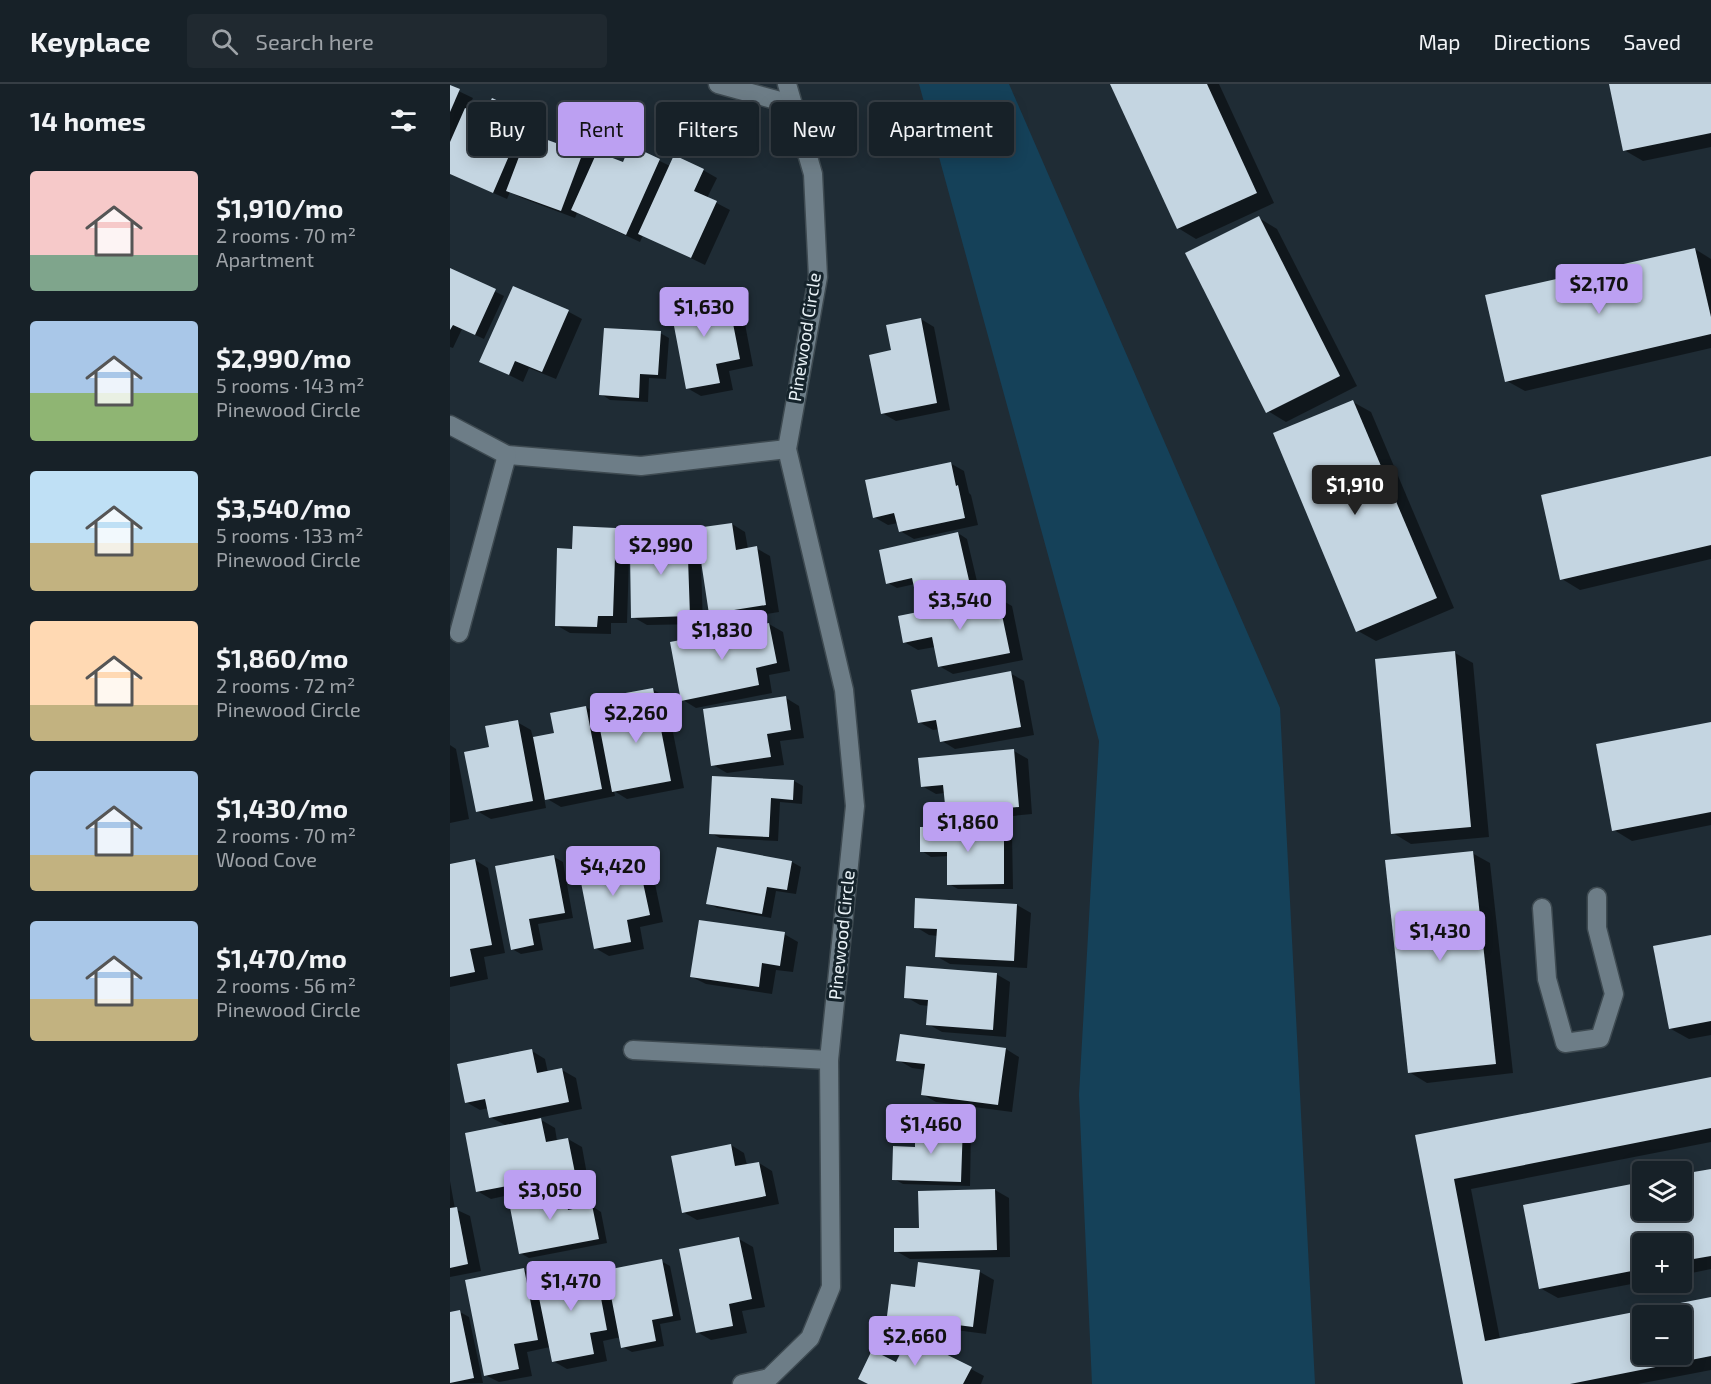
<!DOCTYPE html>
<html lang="en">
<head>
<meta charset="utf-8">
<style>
  :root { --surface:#172128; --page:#202930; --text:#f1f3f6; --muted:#9ea3a8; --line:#363e45; --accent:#bca0f2 }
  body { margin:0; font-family:"Exo 2",sans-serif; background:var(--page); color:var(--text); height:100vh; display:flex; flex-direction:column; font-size:22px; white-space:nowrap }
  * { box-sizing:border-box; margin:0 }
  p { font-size:20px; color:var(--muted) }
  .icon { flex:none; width:33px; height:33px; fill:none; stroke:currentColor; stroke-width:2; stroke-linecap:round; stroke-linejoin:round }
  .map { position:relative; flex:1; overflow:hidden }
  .panel { display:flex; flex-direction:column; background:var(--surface); width:450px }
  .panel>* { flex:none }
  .top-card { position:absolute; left:18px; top:18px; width:570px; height:54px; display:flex; gap:12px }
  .tools { position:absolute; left:1182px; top:1077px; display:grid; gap:12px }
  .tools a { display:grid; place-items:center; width:60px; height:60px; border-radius:6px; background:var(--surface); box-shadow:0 3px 15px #0003,0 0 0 2px var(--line); font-size:30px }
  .price { position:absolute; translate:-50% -51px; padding:0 14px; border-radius:6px; background:var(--accent); color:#111; font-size:20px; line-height:39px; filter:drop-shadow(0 2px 3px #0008) }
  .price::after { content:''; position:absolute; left:50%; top:36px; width:18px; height:14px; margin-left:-9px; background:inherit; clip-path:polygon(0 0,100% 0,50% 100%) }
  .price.active { background:#222; color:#fff }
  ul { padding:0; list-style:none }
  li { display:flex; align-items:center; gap:18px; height:150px; padding:0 30px }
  li span { display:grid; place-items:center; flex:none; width:168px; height:120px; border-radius:6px; color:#555 }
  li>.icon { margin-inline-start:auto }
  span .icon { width:72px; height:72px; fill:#fffc; stroke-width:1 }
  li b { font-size:26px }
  h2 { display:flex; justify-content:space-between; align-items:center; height:72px; padding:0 30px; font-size:26px }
  .tag { padding:0 21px; border-radius:6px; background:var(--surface); box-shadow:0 3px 15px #0003,0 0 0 2px var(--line); font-size:21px; line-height:54px }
  .tag.active { background:var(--accent); color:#111 }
  header { display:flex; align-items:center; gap:36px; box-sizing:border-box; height:84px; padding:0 30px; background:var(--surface); border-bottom:2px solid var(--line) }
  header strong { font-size:28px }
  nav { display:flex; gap:33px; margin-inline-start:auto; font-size:21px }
  .search { width:420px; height:54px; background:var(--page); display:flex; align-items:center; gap:15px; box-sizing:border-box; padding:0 21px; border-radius:6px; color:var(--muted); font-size:22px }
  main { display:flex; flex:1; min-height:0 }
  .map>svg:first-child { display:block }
</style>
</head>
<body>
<header>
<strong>Keyplace</strong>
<div class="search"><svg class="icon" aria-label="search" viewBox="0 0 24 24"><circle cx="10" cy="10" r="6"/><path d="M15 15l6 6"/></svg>Search here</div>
<nav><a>Map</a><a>Directions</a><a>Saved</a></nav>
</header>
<main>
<section class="panel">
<h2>14 homes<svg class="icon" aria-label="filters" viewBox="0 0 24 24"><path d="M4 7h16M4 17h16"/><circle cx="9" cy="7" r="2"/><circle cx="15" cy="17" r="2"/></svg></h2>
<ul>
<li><span style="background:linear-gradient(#f6c9c9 70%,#7fa58c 0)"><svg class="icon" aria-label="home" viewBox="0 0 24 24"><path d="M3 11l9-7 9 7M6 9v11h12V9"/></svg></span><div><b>$1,910/mo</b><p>2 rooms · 70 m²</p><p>Apartment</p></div></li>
<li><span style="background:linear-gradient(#a9c7e8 60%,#8fb573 0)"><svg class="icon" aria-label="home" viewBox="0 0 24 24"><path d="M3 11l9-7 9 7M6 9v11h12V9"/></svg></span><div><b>$2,990/mo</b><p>5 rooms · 143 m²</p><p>Pinewood Circle</p></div></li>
<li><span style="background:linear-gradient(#bfe0f5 60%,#c2b280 0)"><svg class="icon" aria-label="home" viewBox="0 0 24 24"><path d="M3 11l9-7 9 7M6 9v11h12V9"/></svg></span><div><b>$3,540/mo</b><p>5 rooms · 133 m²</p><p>Pinewood Circle</p></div></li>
<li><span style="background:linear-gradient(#ffd9b3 70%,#c2b280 0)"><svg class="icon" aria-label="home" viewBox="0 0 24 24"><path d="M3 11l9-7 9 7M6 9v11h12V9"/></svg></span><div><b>$1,860/mo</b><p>2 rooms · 72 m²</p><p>Pinewood Circle</p></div></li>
<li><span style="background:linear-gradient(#a9c7e8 70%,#c2b280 0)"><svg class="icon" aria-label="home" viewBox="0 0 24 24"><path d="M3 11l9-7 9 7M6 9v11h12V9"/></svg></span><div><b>$1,430/mo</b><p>2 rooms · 70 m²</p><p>Wood Cove</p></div></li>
<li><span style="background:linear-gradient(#a9c7e8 65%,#c2b280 0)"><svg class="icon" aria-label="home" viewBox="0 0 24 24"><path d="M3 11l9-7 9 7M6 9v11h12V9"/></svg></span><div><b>$1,470/mo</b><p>2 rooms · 56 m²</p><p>Pinewood Circle</p></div></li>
</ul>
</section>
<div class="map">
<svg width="1261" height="1300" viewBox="0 0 1261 1300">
  <rect width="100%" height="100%" fill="#1f2c35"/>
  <!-- water -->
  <polygon fill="#154159" points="469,0 559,0 830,624 865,1300 642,1300 629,1011 649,657"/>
  <!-- shadow -->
  <g fill="#0007" fill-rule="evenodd">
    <polygon points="662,0 769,0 824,119 746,155 728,144"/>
    <polygon points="1161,0 1261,0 1261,63 1193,77 1174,66"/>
    <polygon points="0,3 23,14 17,26 35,33 76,31 90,39 84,53 107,61 115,39 141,49 154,56 149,70 173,80 181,63 220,82 253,86 267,94 257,114 280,126 255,181 193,151 190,158 127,129 125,134 72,114 60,108 57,115 0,90"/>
    <polygon points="809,134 827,145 907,302 836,338 818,327"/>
    <polygon points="1245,165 1261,175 1261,264 1075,307 1057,297"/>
    <polygon points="0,185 54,212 34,255 12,245 3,264 0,263"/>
    <polygon points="63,204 119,228 132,235 106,295 79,284 73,298 31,277"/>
    <polygon points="277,211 291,219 303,282 279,287 283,306 251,312 237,304"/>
    <polygon points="471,235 484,243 500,326 446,337 432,329 443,268"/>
    <polygon points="210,249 219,254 216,295 199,294 198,318 160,316 151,310"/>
    <polygon points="903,318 921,328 1004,524 926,557 908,547"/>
    <polygon points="1261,373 1261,475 1130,506 1112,495 1093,412"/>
    <polygon points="500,379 514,387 519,409 521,411 528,441 464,455 450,447 448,439 438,441 424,433"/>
    <polygon points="282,440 295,448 298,465 306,464 320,472 329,528 274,537 261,529 253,481 251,481 253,540 197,541 183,533 181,475 179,475 177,539 161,539 161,550 120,549 106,541 123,466 166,445 179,453 179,470 200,469 236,446 249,453"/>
    <polygon points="508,449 517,455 530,510 477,521 468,516 465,500 447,504 438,499"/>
    <polygon points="548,514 562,522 573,576 503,590 489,582 485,563 468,566 454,558"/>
    <polygon points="319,540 333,548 340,587 319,591 322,609 246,624 233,616"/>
    <polygon points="1005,569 1023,579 1039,753 961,760 943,749"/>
    <polygon points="560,589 574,597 584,651 505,665 492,657 490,645 483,646 469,638"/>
    <polygon points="202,605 216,613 234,704 177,715 164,707 165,712 111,723 94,713 96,724 41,735 27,727 40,665 67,638 81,646 83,654 106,650 136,623 149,631 151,641 177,636"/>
    <polygon points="336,614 349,622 354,654 330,657 334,681 277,689 263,681"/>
    <polygon points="1261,639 1261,741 1182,757 1164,746 1147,661"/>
    <polygon points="0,661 6,665 19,735 0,739"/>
    <polygon points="564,667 578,675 582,730 511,737 497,729 495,709 486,710 472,702"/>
    <polygon points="344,697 353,702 352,720 330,718 328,757 270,754 261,749"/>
    <polygon points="553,744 562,749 563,805 508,805 499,800 499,772 481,773 472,767"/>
    <polygon points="186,768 200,776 213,838 190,843 194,865 159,872 145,864"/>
    <polygon points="1022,769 1040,779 1063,989 977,999 959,988"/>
    <polygon points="104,773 113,778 123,834 88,840 93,866 71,870 62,865"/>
    <polygon points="25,776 38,784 55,869 34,873 38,895 0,903 0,781"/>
    <polygon points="342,778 351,783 346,810 326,807 321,834 267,824 258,819"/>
    <polygon points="467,816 567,821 581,829 577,884 500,880 486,872 488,852 479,851 466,843"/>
    <polygon points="334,850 348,858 343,888 326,886 322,910 256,900 242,893"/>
    <polygon points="1261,852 1261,951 1239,955 1221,945 1205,863"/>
    <polygon points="546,890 560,898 556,953 492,948 478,940 479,922 470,921 456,913"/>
    <polygon points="556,965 569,973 562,1028 486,1018 472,1010 476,986 462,984 448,976"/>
    <polygon points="82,967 95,975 98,989 112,986 126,994 132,1025 88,1034 105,1044 107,1057 118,1055 132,1063 138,1096 109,1102 122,1109 125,1126 142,1122 151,1128 157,1159 79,1174 70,1169 59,1111 41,1115 27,1107 57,1042 40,1033 38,1024 30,1026 16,1018"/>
    <path d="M1261,994v64l-240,47 29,150 211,-41v72l-73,14h-173l-48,-248zM1192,1232h40v38h-40z"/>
    <polygon points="512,1042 521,1047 520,1102 453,1100 444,1095"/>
    <polygon points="281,1061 294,1069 297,1081 309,1079 322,1087 329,1120 247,1136 233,1128"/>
    <polygon points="1261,1086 1261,1185 1232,1191 1232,1160 1192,1160 1192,1198 1108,1214 1090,1204 1074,1122 1192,1099 1192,1126 1232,1126 1232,1092"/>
    <polygon points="0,1097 5,1125 20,1132 31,1187 0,1193"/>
    <polygon points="545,1106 559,1114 560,1173 460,1175 446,1167 471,1145"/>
    <polygon points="289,1155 303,1163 315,1223 292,1227 297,1249 261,1256 247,1248"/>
    <polygon points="211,1177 220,1182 231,1236 210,1240 214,1262 182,1268 173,1263 171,1253 153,1257 157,1277 117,1285 103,1277 100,1263 77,1268 82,1292 49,1298 35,1291 74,1186 87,1194 144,1184 159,1192"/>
    <polygon points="470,1180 530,1188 544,1196 536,1250 452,1239 438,1231 467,1205"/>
    <polygon points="10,1228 19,1233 33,1299 0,1300 0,1230"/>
    <polygon points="446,1280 521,1285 534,1292 531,1300 419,1300"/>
  </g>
  <!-- building -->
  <g fill="#c4d5e1" fill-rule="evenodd">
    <polygon points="660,0 757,0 807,109 727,145"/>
    <polygon points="1159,0 1261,0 1261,49 1173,67"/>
    <polygon points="0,1 10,5 0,28"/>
    <polygon points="42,14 77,30 43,109 0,90 0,58 15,24 34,31"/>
    <polygon points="114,37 141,47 111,127 56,107 78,49 106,59"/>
    <polygon points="180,61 210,75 176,151 121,126 147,68 173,78"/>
    <polygon points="224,71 254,85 244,107 267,117 241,174 188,150"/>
    <polygon points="809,132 890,292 816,329 735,169"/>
    <polygon points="1245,164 1261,233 1261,250 1055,298 1035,211"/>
    <polygon points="0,184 46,205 25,251 3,241 0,246"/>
    <polygon points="63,202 119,226 92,288 65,277 59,291 29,278"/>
    <polygon points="277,209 290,275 266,280 270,299 236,305 220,221"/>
    <polygon points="471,234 487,319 431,330 419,271 441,266 436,241"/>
    <polygon points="154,244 211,247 208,291 190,290 189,314 149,311"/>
    <polygon points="903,316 987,514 906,548 823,349"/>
    <polygon points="1261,372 1261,461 1110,496 1091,411"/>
    <polygon points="501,378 506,402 508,401 515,434 449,448 444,429 423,434 415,396"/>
    <polygon points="282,439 286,466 307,462 316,521 259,530 246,444"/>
    <polygon points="123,442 166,444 163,532 148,532 147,543 105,542 107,464 122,465"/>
    <polygon points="237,445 240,532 181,534 180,468 198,468 198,446"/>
    <polygon points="508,448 521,505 467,517 462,494 436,500 429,466"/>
    <polygon points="548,512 560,569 488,583 482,553 453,559 448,532"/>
    <polygon points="319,539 327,579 306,584 309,601 231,617 220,558"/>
    <polygon points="1005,567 1021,743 941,750 925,575"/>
    <polygon points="561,587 571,643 490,658 486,636 468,639 461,606"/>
    <polygon points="203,604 221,697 162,708 149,640 175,635 170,610"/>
    <polygon points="336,612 341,646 317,650 321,673 261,682 253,625"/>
    <polygon points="136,622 152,705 95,716 83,653 104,649 100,629"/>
    <polygon points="68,636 83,717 26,728 14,668 39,663 35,642"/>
    <polygon points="1261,638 1261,728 1162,747 1146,660"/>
    <polygon points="564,665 569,723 496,730 493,701 471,703 468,674"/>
    <polygon points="262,692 344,696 343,716 321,714 319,753 259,750"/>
    <polygon points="554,742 554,800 497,801 497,768 470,768 470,743"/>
    <polygon points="267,763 342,777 337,806 317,803 312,830 256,820"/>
    <polygon points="186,766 200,831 177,836 181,858 144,865 127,778"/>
    <polygon points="1023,767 1046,980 958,989 935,776"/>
    <polygon points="104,771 115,829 79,835 84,861 61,866 45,782"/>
    <polygon points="25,775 42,861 20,865 25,888 0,893 0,780"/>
    <polygon points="465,814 567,820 564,877 485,873 487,845 464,844"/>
    <polygon points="249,836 335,848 330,882 312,879 309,903 240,893"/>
    <polygon points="1261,851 1261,937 1219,945 1203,862"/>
    <polygon points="456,882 547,889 543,946 476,941 478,916 454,914"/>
    <polygon points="450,950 556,964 548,1021 471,1011 475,980 446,977"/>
    <polygon points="82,965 87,989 112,984 119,1018 39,1034 35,1015 15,1019 7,980"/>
    <path d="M1261,993v51l-257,51 31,162 226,-44v59l-141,28h-107l-48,-249zM1192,1232h40v38h-40z"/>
    <polygon points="91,1034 96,1058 118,1054 125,1089 26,1108 15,1049"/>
    <polygon points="465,1039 513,1040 511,1098 442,1096 443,1062 465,1063"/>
    <polygon points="281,1060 285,1082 309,1078 316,1112 232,1129 221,1072"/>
    <polygon points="1261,1085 1261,1172 1232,1177 1232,1160 1192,1160 1192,1185 1089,1205 1073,1121 1192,1098 1192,1126 1232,1126 1232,1090"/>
    <polygon points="113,1102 118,1126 142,1121 149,1155 69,1170 58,1113"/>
    <polygon points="545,1105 547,1166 444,1168 444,1144 469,1144 468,1107"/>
    <polygon points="7,1123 18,1180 0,1184 0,1124"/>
    <polygon points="289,1153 302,1215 279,1220 283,1242 246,1249 229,1165"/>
    <polygon points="212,1175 223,1232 202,1236 206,1257 171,1264 156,1186"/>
    <polygon points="468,1178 530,1186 523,1243 437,1232 441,1200 465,1203"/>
    <polygon points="145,1182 157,1246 140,1249 144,1270 102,1278 85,1194"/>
    <polygon points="74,1184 88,1256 64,1260 69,1285 34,1292 15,1196"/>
    <polygon points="10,1226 24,1294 0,1299 0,1228"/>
    <polygon points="459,1252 522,1283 513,1300 418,1300 408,1295 422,1266 446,1278"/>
  </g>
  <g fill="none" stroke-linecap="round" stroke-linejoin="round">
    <defs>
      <g id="street">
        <polyline points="268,0 341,20"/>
        <polyline points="0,341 57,371 191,382 337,365"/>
        <polyline points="9,549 57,371"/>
        <polyline points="1092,824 1097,895 1115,959 1150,954 1164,910 1147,844 1147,813"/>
        <polyline points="183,966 379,976"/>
        <polyline points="292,1300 319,1294 360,1254 381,1203 379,976 405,722 394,606 337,365 368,193 363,90 337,0"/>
      </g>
    </defs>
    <!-- street casing -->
    <use href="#street" stroke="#3e4a51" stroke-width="21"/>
    <!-- street -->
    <use href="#street" stroke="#6d7d87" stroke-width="18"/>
  </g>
  <g text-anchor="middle" stroke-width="6" stroke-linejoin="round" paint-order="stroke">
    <!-- street labels -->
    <g font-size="18" fill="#eaf3f8" stroke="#15232b">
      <text transform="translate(355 253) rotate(-81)" y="6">Pinewood Circle</text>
      <text transform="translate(392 851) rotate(-84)" y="6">Pinewood Circle</text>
    </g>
  </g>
</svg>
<div class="tools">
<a><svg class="icon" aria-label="layers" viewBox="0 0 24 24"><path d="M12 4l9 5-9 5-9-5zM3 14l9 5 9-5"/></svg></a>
<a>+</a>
<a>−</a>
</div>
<b class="price" style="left:1149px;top:231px">$2,170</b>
<b class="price" style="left:254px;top:254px">$1,630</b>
<b class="price active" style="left:905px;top:432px">$1,910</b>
<b class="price" style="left:211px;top:492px">$2,990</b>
<b class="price" style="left:510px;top:547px">$3,540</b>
<b class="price" style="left:272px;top:577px">$1,830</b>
<b class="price" style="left:186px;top:660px">$2,260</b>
<b class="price" style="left:518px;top:769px">$1,860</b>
<b class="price" style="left:163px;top:813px">$4,420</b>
<b class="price" style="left:990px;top:878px">$1,430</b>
<b class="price" style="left:481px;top:1071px">$1,460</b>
<b class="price" style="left:100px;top:1137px">$3,050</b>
<b class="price" style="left:121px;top:1228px">$1,470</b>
<b class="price" style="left:465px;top:1283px">$2,660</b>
<div class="top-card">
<a class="tag">Buy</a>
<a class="tag active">Rent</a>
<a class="tag">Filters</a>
<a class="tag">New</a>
<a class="tag">Apartment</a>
</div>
</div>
</main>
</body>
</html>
